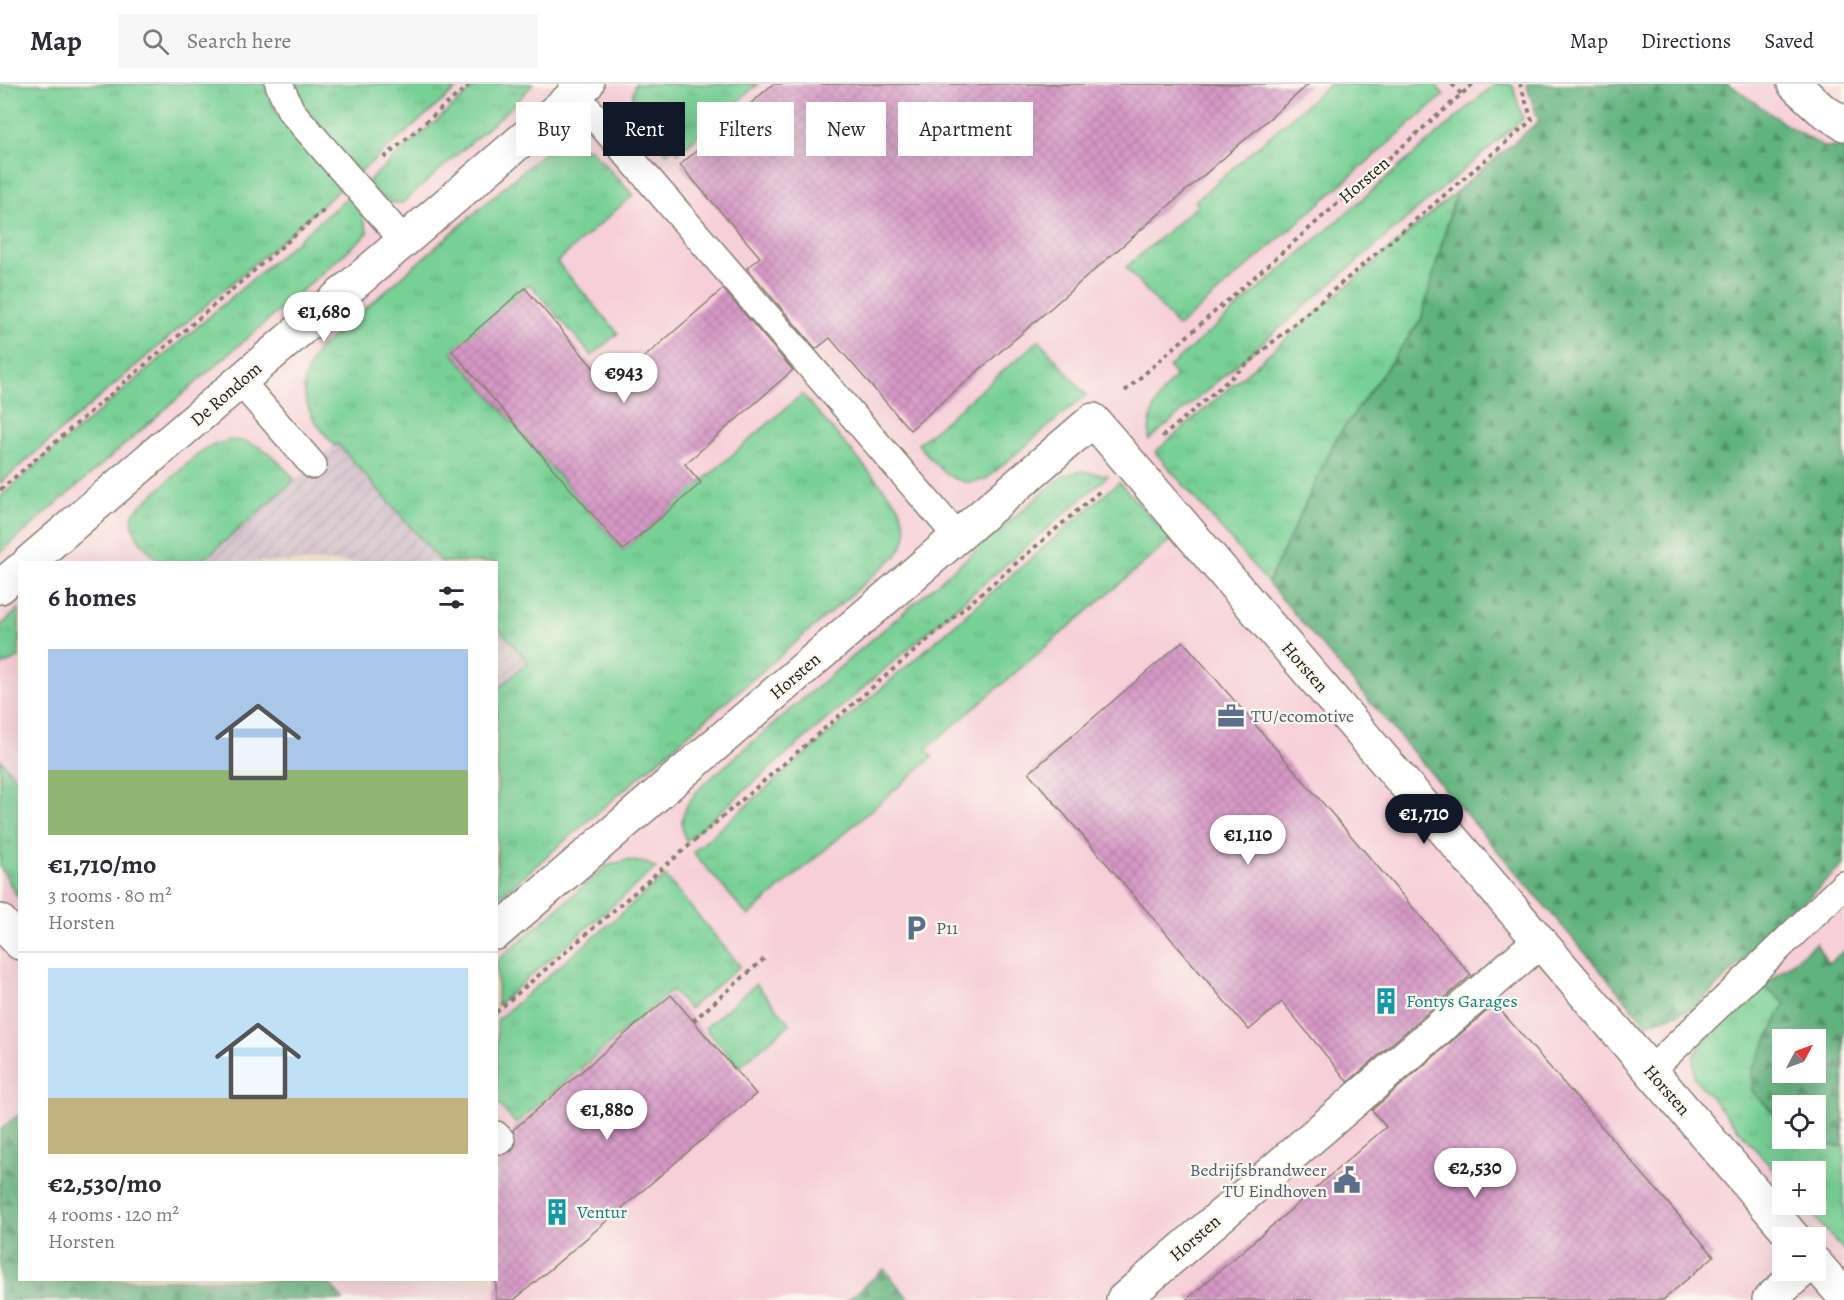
<!DOCTYPE html>
<html lang="en">
<head>
<meta charset="utf-8">
<style>
  :root { --surface:#fff; --page:#f7f7f7; --text:#2b2b33; --muted:#7c7c81; --line:#e1e1e2; --accent:#111827 }
  body { margin:0; font-family:Alegreya,serif; background:var(--page); color:var(--text); height:100vh; display:flex; flex-direction:column; font-size:22px; white-space:nowrap }
  * { box-sizing:border-box; margin:0 }
  p { font-size:20px; color:var(--muted) }
  .icon { flex:none; width:33px; height:33px; fill:none; stroke:currentColor; stroke-width:2; stroke-linecap:round; stroke-linejoin:round }
  .map { position:relative; flex:1; overflow:hidden }
  .sheet { position:absolute; left:18px; top:477px; width:480px; height:720px; display:flex; flex-direction:column; background:var(--surface); border-radius:0px; box-shadow:0 6px 24px #0002 }
  .sheet>* { flex:none }
  .guide { position:absolute; left:516px; top:18px; width:570px; height:54px; display:flex; gap:12px }
  .needle { width:39px; rotate:49deg }
  .controls { position:absolute; left:1772px; top:945px; display:grid; gap:12px }
  .controls a { display:grid; place-items:center; width:54px; height:54px; border-radius:0px; background:var(--surface); box-shadow:0 6px 24px #0002; font-size:30px }
  .price { position:absolute; translate:-50% -51px; padding:0 14px; border-radius:21px; background:#fff; color:#222; font-size:20px; line-height:39px; filter:drop-shadow(0 2px 3px #0008) }
  .price::after { content:''; position:absolute; left:50%; top:36px; width:18px; height:14px; margin-left:-9px; background:inherit; clip-path:polygon(0 0,100% 0,50% 100%) }
  .price.active { background:var(--accent); color:#fff }
  ul { padding:0; list-style:none }
  li { display:grid; align-content:center; gap:12px; height:318px; padding:0 30px }
  li+li { border-top:2px solid var(--line) }
  li span { display:grid; place-items:center; height:186px; border-radius:0px; color:#555 }
  li>.icon { margin-inline-start:auto }
  span .icon { width:108px; height:108px; fill:#fffc; stroke-width:1 }
  li b { font-size:26px }
  h2 { display:flex; justify-content:space-between; align-items:center; height:72px; padding:0 30px; font-size:26px }
  .pill { padding:0 21px; border-radius:0px; background:var(--surface); box-shadow:0 6px 24px #0002; font-size:21px; line-height:54px }
  .pill.active { background:var(--accent); color:#fff }
  header { display:flex; align-items:center; gap:36px; box-sizing:border-box; height:84px; padding:0 30px; background:var(--surface); border-bottom:2px solid var(--line) }
  header strong { font-size:28px }
  nav { display:flex; gap:33px; margin-inline-start:auto; font-size:21px }
  .search { width:420px; height:54px; background:var(--page); display:flex; align-items:center; gap:15px; box-sizing:border-box; padding:0 21px; border-radius:0px; color:var(--muted); font-size:22px }
  .map>svg:first-child { display:block }
</style>
</head>
<body>
<header>
<strong>Map</strong>
<div class="search"><svg class="icon" aria-label="search" viewBox="0 0 24 24"><circle cx="10" cy="10" r="6"/><path d="M15 15l6 6"/></svg>Search here</div>
<nav><a>Map</a><a>Directions</a><a>Saved</a></nav>
</header>
<div class="map">
<svg width="1844" height="1216" viewBox="0 0 1844 1216">
  <defs>
    <pattern id="industrial-furrows" width="10" height="10" patternUnits="userSpaceOnUse" patternTransform="scale(1.5)"><rect width="10" height="10" fill="#d1bdca"/><path d="M-1 1l2-2M0 10L10 0M9 11l2-2" fill="none" stroke="#b3a2ad"/></pattern>
    <pattern id="grass-tufts" width="24" height="20" patternUnits="userSpaceOnUse" patternTransform="scale(1.5)"><rect width="24" height="20" fill="#77d095"/><path d="M3 7l-1-3M5 7V3M7 7l1-3M15 17l-1-3M17 17v-4M19 17l1-3" fill="none" stroke="#66b280"/></pattern>
    <pattern id="forest-firs" width="22" height="20" patternUnits="userSpaceOnUse" patternTransform="scale(1.5)"><rect width="22" height="20" fill="#61b27e"/><path d="M5 1l3.5 6h-7zM16 11l3.5 6h-7z" fill="#4f9066"/></pattern>
    <pattern id="building-cross-hatch" width="8" height="8" patternUnits="userSpaceOnUse" patternTransform="scale(1.5)"><rect width="8" height="8" fill="#d698c6"/><path d="M0 0l8 8M0 8l8-8" fill="none" stroke="#b782aa"/></pattern>
  </defs>
  <rect width="100%" height="100%" fill="#fbf7ec"/>
  <filter id="ink" filterUnits="userSpaceOnUse"><feTurbulence type="fractalNoise" baseFrequency=".0167" numOctaves="2"/><feDisplacementMap in="SourceGraphic" scale="12" xChannelSelector="R" yChannelSelector="G"/><feConvolveMatrix kernelMatrix="1 2 1 2 8 2 1 2 1" color-interpolation-filters="sRGB"/></filter>
  <filter id="wash" filterUnits="userSpaceOnUse"><feTurbulence type="fractalNoise" baseFrequency=".008" numOctaves="4" result="noise"/><feDisplacementMap in="SourceGraphic" scale="24" xChannelSelector="R" yChannelSelector="G"/><feGaussianBlur stdDeviation="1.35" result="paint"/><feColorMatrix in="noise" values="0 0 0 0 0 0 0 0 0 0 0 0 0 0 0 0 0 1.4 0 .05"/><feComposite in="paint" operator="in"/></filter>
  <g filter="url(#wash)">
    <rect width="100%" height="100%" fill="#f5e2c8"/>
    <!-- built -->
    <path fill="#f6cfd8" fill-rule="evenodd" d="M0,0h1844v1216h-1844zM20,478h476v718h-476zM1782,956h33v32h-33zM1782,1022h33v32h-33zM1782,1088h33v32h-33zM1782,1154h33v32h-33z"/>
    <!-- industrial -->
    <g fill="url(#industrial-furrows)">
      <polygon points="338,359 441,478 201,478"/>
      <polygon points="496,542 528,578 497,606 496,606"/>
    </g>
    <!-- grass -->
    <g fill="url(#grass-tufts)" stroke="#4a7658" stroke-width="1.5">
      <path d="M0,0h265c10,40 50,74 77,104l-342,295z"/>
      <polygon points="296,0 462,0 359,89 304,22"/>
      <polygon points="478,0 533,0 516,19 402,119 385,118 367,98"/>
      <path d="M635,0h123l-80,69 -5,-5 -6,5c-18,-20 -43,-40 -32,-69z"/>
      <polygon points="1330,0 1435,0 1444,11 1178,243 1126,183 1198,121 1195,117"/>
      <path d="M1495,0h17l11,35 -374,321c-1,-27 9,-45 27,-64l-7,-9z"/>
      <path d="M566,60l24,5 43,46 -76,67 61,71 -26,23 -62,-72 -78,68 171,198 179,-156 96,111c9,23 13,30 -2,51l-399,343v-209l31,-28 -31,-36 -1,-64h-55l-103,-118 -3,2c-29,-31 -44,-60 -16,-97l221,-193 13,-8z"/>
      <polygon points="1456,108 1421,236 1336,355 1268,499 1155,368"/>
      <polygon points="349,112 361,128 368,149 0,469 0,413"/>
      <path d="M1039,256l47,55 -100,84c-32,12 -49,-13 -68,-35z"/>
      <path d="M230,356c31,0 46,18 65,40l-94,82h-42c-12,-14 -33,-30 -25,-50l65,-59 9,-6z"/>
      <path d="M1082,387l26,5 -422,365c-11,-23 2,-41 18,-57l348,-299 11,-9z"/>
      <polygon points="1119,398 1171,456 926,665 933,673 748,832 693,768"/>
      <polygon points="19,525 19,574 0,582 0,542"/>
      <path d="M0,675l19,23v116c-10,-12 -11,-22 -19,-31z"/>
      <polygon points="627,776 646,779 656,784 497,921 497,877 607,782"/>
      <polygon points="665,792 740,882 689,925 672,906 516,1040 497,1018 497,936"/>
      <polygon points="756,900 790,940 739,983 705,944"/>
      <polygon points="1763,902 1785,919 1752,1007 1782,1037 1782,1054 1807,1055 1824,1061 1844,1062 1844,1167 1804,1121 1815,1120 1815,1088 1782,1088 1782,1096 1694,994 1694,971 1714,945"/>
    </g>
    <!-- forest -->
    <g fill="url(#forest-firs)" stroke="#3e674d" stroke-width="1.5" fill-rule="evenodd">
      <polygon points="1526,0 1729,0 1788,42 1824,63 1844,63 1844,780 1693,925 1646,940 1268,499 1336,355 1421,236 1456,108 1539,37"/>
      <path d="M1816,859l12,21 16,-14 -1,196 -19,-1 -17,-6 8,-1v-32h-33v15l-30,-30v-20l33,-68 -22,-17zM1782,956h33v32h-33z"/>
      <polygon points="19,1030 20,1196 319,1196 331,1201 343,1216 0,1216 0,1046"/>
      <polygon points="884,1185 910,1216 848,1216"/>
    </g>
    <g id="blocks">
      <!-- building -->
      <g fill="url(#building-cross-hatch)">
        <polygon points="773,0 1309,0 910,346 830,254 816,265 747,184 760,173 680,81"/>
        <polygon points="525,204 610,303 723,205 793,286 685,380 701,399 623,466 452,267"/>
        <polygon points="1183,557 1471,891 1348,998 1282,918 1249,946 1029,689"/>
        <polygon points="671,911 756,1010 514,1216 496,1216 496,1071 512,1067 516,1059 513,1046"/>
        <polygon points="1495,920 1714,1172 1663,1216 1186,1216 1386,1043 1372,1026"/>
      </g>
    </g>
  </g>
  <g filter="url(#ink)">
    <use href="#blocks" fill-opacity="0" stroke="#887f72" stroke-width="1.5"/>
    <g fill="none" stroke-linecap="round" stroke-linejoin="round">
      <defs>
        <g id="service">
          <polyline points="279,0 291,27 404,157"/>
          <polyline points="572,0 575,10 957,452"/>
          <polyline points="240,297 313,381"/>
          <polyline points="1650,987 1844,801"/>
          <polyline points="496,1051 501,1056"/>
        </g>
        <g id="minor">
          <polyline points="1794,0 1821,25 1844,40"/>
          <polyline points="29,478 587,0"/>
          <polyline points="0,503 20,486"/>
          <polyline points="0,837 20,859"/>
          <polyline points="496,849 1093,336 1794,1154"/>
          <polyline points="1815,1179 1844,1212"/>
          <polyline points="1123,1216 1540,857"/>
          <polyline points="1769,1216 1803,1186"/>
        </g>
      </defs>
      <!-- service casing -->
      <use href="#service" stroke="#887f72" stroke-width="30"/>
      <!-- minor casing -->
      <use href="#minor" stroke="#887f72" stroke-width="36"/>
      <!-- path -->
      <g stroke="#887f72" stroke-width="4" stroke-dasharray="4.5 4.5" stroke-linecap="butt">
        <polyline points="1452,0 1461,10"/>
        <polyline points="384,74 470,0"/>
        <polyline points="1125,307 1473,0"/>
        <polyline points="1162,353 1532,36 1520,0"/>
        <polyline points="0,406 324,126"/>
        <polyline points="496,928 1100,407"/>
        <polyline points="693,937 764,875"/>
      </g>
      <!-- service -->
      <use href="#service" stroke="#fff" stroke-width="27"/>
      <!-- minor -->
      <use href="#minor" stroke="#fff" stroke-width="33"/>
    </g>
  </g>
  <!-- icons -->
  <defs>
    <symbol id="office-bare" viewBox="-9 -9 18 18"><path d="M-6-3h4V-5.5h4V-3h4V5H-6ZM-1-4.5V-3h2v-1.5ZM-6 0V1H6V0Z" fill="#5c6f8a" stroke="#fbf7ec" stroke-width="2.5" paint-order="stroke"/></symbol>
    <symbol id="parking-bare" viewBox="-9 -9 18 18"><path d="M-3.5-5.5H1a3.5 3.5 0 0 1 0 7H-1V5.5H-3.5ZM-1-3.4V-.6H.8a1.4 1.4 0 0 0 0-2.8Z" fill="#5c6f8a" stroke="#fbf7ec" stroke-width="2.5" paint-order="stroke"/></symbol>
    <symbol id="building-bare" viewBox="-9 -9 18 18"><path d="M-4-6H4V6H1V3H-1V6H-4ZM-2.5-4.3h1.7v1.8h-1.7ZM.8-4.3h1.7v1.8H.8ZM-2.5-1h1.7V.8h-1.7ZM.8-1h1.7V.8H.8Z" fill="#0f9aa8" stroke="#fbf7ec" stroke-width="2.5" paint-order="stroke"/></symbol>
    <symbol id="civic-bare" viewBox="-9 -9 18 18"><path d="M-.6-6.5H3V-4.5H.6V-3L4-1V1h2V6H-6V1h2V-1L-.6-3ZM-1.2 2.5V6h2.4V2.5Z" fill="#5c6f8a" stroke="#fbf7ec" stroke-width="2.5" paint-order="stroke"/></symbol>
  </defs>
  <g fill-rule="evenodd">
    <use href="#office-bare" x="1212" y="613" width="38" height="38"/>
    <use href="#parking-bare" x="897" y="825" width="38" height="38"/>
    <use href="#building-bare" x="1367" y="898" width="38" height="38"/>
    <use href="#civic-bare" x="1328" y="1077" width="38" height="38"/>
    <use href="#building-bare" x="538" y="1109" width="38" height="38"/>
  </g>
  <g text-anchor="middle" stroke-width="4.5" stroke-linejoin="round" paint-order="stroke">
    <!-- street labels -->
    <g font-size="18" fill="#1c1c1c" stroke="#fbf7ec">
      <text transform="translate(1364 96) rotate(-41)" y="6">Horsten</text>
      <text transform="translate(226 310) rotate(-41)" y="6">De Rondom</text>
      <text transform="translate(1305 583) rotate(49)" y="6">Horsten</text>
      <text transform="translate(795 592) rotate(-41)" y="6">Horsten</text>
      <text transform="translate(1667 1006) rotate(49)" y="6">Horsten</text>
      <text transform="translate(1195 1154) rotate(-41)" y="6">Horsten</text>
    </g>
    <!-- service labels -->
    <g font-size="18" fill="#4e5e75" stroke="#fbf7ec" text-anchor="start">
      <text x="1251" y="638">TU/ecomotive</text>
      <text x="936" y="850">P11</text>
      <text x="1327" y="1092" text-anchor="end">Bedrijfsbrandweer<tspan x="1327" dy="21">TU Eindhoven</tspan></text>
    </g>
    <!-- culture labels -->
    <g font-size="18" fill="#0d838f" stroke="#fbf7ec" text-anchor="start">
      <text x="1406" y="923">Fontys Garages</text>
      <text x="577" y="1134">Ventur</text>
    </g>
  </g>
</svg>
<div class="controls">
<a><svg class="needle" viewBox="-14 -14 28 28"><path d="M0-13l5 13h-10z" fill="#e53935"/><path d="M0 13l5-13h-10z" fill="#7c7c81"/></svg></a>
<a><svg class="icon" aria-label="locate" viewBox="0 0 24 24"><circle cx="12" cy="12" r="6"/><path d="M12 2v4M12 18v4M2 12h4M18 12h4"/></svg></a>
<a>+</a>
<a>−</a>
</div>
<b class="price" style="left:324px;top:259px">€1,680</b>
<b class="price" style="left:624px;top:320px">€943</b>
<b class="price active" style="left:1424px;top:761px">€1,710</b>
<b class="price" style="left:1248px;top:782px">€1,110</b>
<b class="price" style="left:607px;top:1057px">€1,880</b>
<b class="price" style="left:1475px;top:1115px">€2,530</b>
<div class="guide">
<a class="pill">Buy</a>
<a class="pill active">Rent</a>
<a class="pill">Filters</a>
<a class="pill">New</a>
<a class="pill">Apartment</a>
</div>
<section class="sheet">
<h2>6 homes<svg class="icon" aria-label="filters" viewBox="0 0 24 24"><path d="M4 7h16M4 17h16"/><circle cx="9" cy="7" r="2"/><circle cx="15" cy="17" r="2"/></svg></h2>
<ul>
<li><span style="background:linear-gradient(#a9c7e8 65%,#8fb573 0)"><svg class="icon" aria-label="home" viewBox="0 0 24 24"><path d="M3 11l9-7 9 7M6 9v11h12V9"/></svg></span><div><b>€1,710/mo</b><p>3 rooms · 80 m²</p><p>Horsten</p></div></li>
<li><span style="background:linear-gradient(#bfe0f5 70%,#c2b280 0)"><svg class="icon" aria-label="home" viewBox="0 0 24 24"><path d="M3 11l9-7 9 7M6 9v11h12V9"/></svg></span><div><b>€2,530/mo</b><p>4 rooms · 120 m²</p><p>Horsten</p></div></li>
</ul>
</section>
</div>
</body>
</html>
